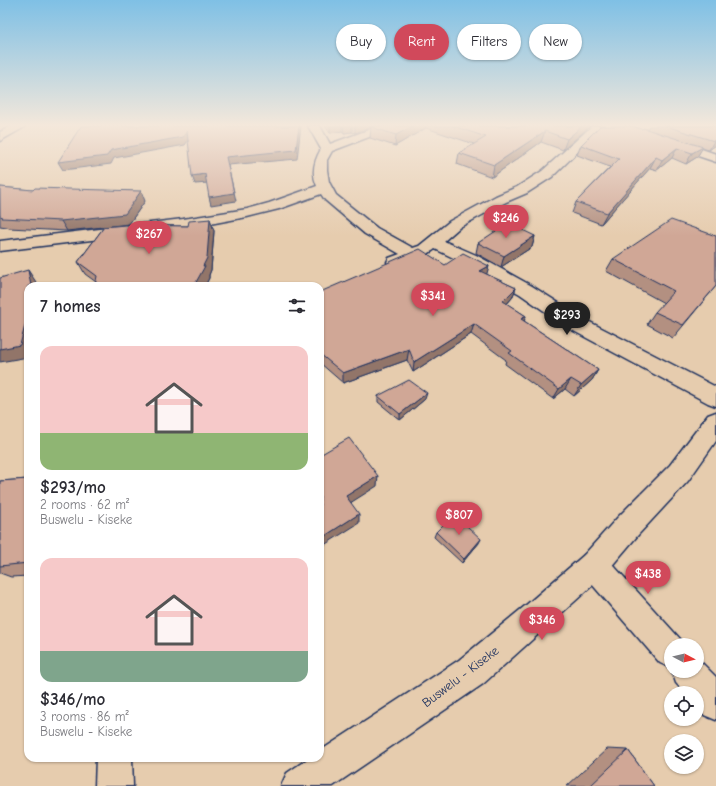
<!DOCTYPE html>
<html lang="en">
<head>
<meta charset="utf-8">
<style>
  :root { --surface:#fff; --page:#f7f7f7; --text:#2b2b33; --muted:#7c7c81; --accent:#d1495b }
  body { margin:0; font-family:"Comic Neue",sans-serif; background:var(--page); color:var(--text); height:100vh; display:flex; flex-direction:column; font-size:15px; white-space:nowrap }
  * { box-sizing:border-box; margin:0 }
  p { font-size:13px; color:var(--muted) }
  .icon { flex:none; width:22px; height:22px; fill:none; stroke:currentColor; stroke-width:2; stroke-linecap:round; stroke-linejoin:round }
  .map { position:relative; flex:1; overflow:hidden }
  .drawer { position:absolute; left:24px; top:282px; width:300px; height:480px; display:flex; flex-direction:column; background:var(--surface); border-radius:12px; box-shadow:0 1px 3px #0004 }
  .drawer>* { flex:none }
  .top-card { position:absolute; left:336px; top:24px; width:320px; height:36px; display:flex; gap:8px }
  .needle { width:26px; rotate:97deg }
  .controls { position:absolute; left:664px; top:638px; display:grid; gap:8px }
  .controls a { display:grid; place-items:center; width:40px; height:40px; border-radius:50%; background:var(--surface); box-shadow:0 1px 3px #0004; font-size:20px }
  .price { position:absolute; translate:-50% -34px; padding:0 9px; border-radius:14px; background:var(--accent); color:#fff; font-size:13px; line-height:26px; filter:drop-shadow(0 1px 2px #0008) }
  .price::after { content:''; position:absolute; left:50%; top:24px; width:12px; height:9px; margin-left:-6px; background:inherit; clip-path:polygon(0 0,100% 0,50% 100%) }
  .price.active { background:#222; color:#fff }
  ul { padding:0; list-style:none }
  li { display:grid; align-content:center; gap:8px; height:212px; padding:0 16px }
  li span { display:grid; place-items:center; height:124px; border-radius:12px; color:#555 }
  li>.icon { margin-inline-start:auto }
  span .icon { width:72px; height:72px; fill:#fffc; stroke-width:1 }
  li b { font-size:17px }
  h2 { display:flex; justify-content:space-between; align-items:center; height:48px; padding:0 16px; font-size:17px }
  .tag { padding:0 14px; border-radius:18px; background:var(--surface); box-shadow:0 1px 3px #0004; font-size:14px; line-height:36px }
  .tag.active { background:var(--accent); color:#fff }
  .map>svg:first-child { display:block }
</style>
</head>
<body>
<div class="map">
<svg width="716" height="786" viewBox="0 0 716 786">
  <rect width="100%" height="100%" fill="#e6ccae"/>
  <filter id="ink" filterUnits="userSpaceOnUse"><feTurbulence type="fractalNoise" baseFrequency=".025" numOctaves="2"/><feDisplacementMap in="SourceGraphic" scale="8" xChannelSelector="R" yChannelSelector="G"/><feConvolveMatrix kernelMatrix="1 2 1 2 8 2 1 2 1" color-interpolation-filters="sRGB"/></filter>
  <g filter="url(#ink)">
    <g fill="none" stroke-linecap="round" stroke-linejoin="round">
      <defs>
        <g id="street">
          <polygon points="11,126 25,126 23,128 0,141 0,132"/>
          <path d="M308,126h12l10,18 49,-18h16l-2,2 -61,23 -5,9v10l2,12 7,13 41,33 36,20 6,-2 31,-25 46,-25 21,-9 25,-16 50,-45h12l-52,51 -25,16 -21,9 -46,25 -16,14 32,14 56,31 52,33 132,68v19l-8,-3 -138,-74 -50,-35 -56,-31 -29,-14c-9,7 -34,19 -46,17l-2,-4 2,-4 11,-4 -35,-20 -40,-34 -4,-6 -42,15 -32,8 -64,12 -183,22v-10l183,-22 64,-10 22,-6 48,-17c-6,-13 -3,-25 4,-37z"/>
          <polygon points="672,139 716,154 716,162 668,146 666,143 668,140"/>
          <polygon points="594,551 604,555 682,641 684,645 671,645 671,668 660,663 584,575 580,565 584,555"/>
          <polygon points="697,658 716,677 716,720 704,715 697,707 697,693 685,693 676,683 672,671 697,671"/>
          <polygon points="96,758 132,758 133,786 95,786"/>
        </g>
        <polygon id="secondary" points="716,412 716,441 688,481 638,535 604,575 483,684 333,786 281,786 287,773 309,758 320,758 320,751 459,660 525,606 584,555 618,517 670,465 708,415"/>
      </defs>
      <!-- street casing -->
      <use href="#street" stroke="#1b2f5e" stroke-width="3"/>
      <!-- secondary casing -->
      <use href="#secondary" stroke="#1b2f5e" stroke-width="3"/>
      <!-- street -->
      <use href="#street" fill="#e6ccae" fill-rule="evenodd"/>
      <!-- secondary -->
      <use href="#secondary" fill="#e6ccae" fill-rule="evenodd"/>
    </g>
    <!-- wall -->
    <g fill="#b39081" stroke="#1b2f5e">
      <polygon points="325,126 590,126 563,150 541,142 492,177 457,164 459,153 474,144 426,128 395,146 370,138 371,127 355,133 352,132 344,133 342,131 330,133"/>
      <polygon points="649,126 716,126 716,145 709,150 702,148 697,157 686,164 672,158 657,170 650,168 601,224 572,213 576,202 610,167 577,155 581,145 642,129 647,129"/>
      <polygon points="0,187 145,201 129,224 119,225 188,226 210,219 214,231 211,270 209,275 209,278 205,286 95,286 96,282 85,274 78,262 104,227 67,231 9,228 7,227 0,226"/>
      <polygon points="535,236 532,247 501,267 476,253 478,243"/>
      <polygon points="613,259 716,286 673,338 647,324 655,312 664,303 606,271"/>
      <polygon points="445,265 489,266 486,274 516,288 512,298 507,304 526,316 524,321 598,370 592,380 574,396 565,389 553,399 505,364 506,360 471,334 413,372 407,360 343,383 320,363 320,292"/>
      <polygon points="378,396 425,399 400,420 378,402"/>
      <polygon points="28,479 28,576 11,577 0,573 0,481"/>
      <polygon points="436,532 479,543 462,563 434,537"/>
      <polygon points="607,749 628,750 654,786 567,786"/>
    </g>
    <!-- shaded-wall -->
    <g fill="#927569" stroke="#1b2f5e">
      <polygon points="299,126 301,126 297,159 228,165 236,201 211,205 209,197 226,157"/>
      <polygon points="330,126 342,126 342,131 330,133"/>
      <polygon points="343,126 352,126 352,132 344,133"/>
      <polygon points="355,126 375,126 355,133"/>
      <polygon points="413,126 426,126 426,128 395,146 396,135"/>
      <polygon points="582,126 590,126 563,150 567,139"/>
      <polygon points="187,131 189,139 185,145 114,158 111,164 63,170 58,162 111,150"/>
      <polygon points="545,131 541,142 492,177 494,165"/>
      <polygon points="716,140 716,145 709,150 714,141"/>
      <polygon points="703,147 697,157 686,164 692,153"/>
      <polygon points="677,148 672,158 657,170 662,160"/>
      <polygon points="656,157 650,168 601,224 607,213"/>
      <polygon points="205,174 208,183 195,184 192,176"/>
      <polygon points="141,191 145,201 129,224 67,231 61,221"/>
      <polygon points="210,219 214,231 211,270 209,275 209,278 205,286 194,286 203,266"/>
      <polygon points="535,236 532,247 501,267 504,256"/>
      <polygon points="489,266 486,277 480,271"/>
      <polygon points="28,270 36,282 37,286 31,286"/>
      <polygon points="516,288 512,298 499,312 503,301"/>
      <polygon points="28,314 28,357 0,362 0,349"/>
      <polygon points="526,316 522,327 521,319"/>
      <polygon points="474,324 471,334 413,372 414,362"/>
      <polygon points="409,349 407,360 343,383 343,373"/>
      <polygon points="598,370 592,380 574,396 581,385"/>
      <polygon points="571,379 565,389 553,399 559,389"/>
      <polygon points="427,393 425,399 400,420 400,414"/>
      <polygon points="378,476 377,486 347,505 346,496"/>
      <polygon points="359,514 359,523 321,547 320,539"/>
      <polygon points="481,539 479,543 462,563 464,559"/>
    </g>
    <!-- building -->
    <g fill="#d0a796" stroke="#1b2f5e">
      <polygon points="81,126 299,126 296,150 226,157 234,193 209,197 205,174 192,176 187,131 183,137 111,150 107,156 58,162"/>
      <polygon points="375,126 413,126 396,135 371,127"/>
      <polygon points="453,126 582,126 567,139 545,131 494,165 459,153 486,137"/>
      <polygon points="600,126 631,126 642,129 643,128 703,147 692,153 677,148 662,160 656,157 607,213 576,202 619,159 581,145"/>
      <polygon points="666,126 716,126 716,140 714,141"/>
      <polygon points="0,187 33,190 35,188 141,191 125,214 61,221 2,218 3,217 0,216"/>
      <polygon points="210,219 207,258 203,266 205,266 194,286 155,286 143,285 143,286 95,286 97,276 78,262 104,227 125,225 188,226 189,221"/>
      <polygon points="671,220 716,236 716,286 683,325 655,312 674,291 613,259"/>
      <polygon points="508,223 535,236 504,256 478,243"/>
      <polygon points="420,249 445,265 463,253 489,266 480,271 516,288 503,301 526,316 521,319 598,370 581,385 571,379 559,389 509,353 512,351 474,324 414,362 409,349 343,373 320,354 320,292"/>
      <polygon points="28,270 31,286 28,286 28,314 20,345 0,349 0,278"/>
      <polygon points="409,380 427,393 400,414 378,396"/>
      <polygon points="349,438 378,476 346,496 359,514 320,539 320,455"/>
      <polygon points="28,479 28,563 0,566 0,481"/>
      <polygon points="454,514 481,539 464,559 436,532"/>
      <polygon points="628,750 654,786 590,786"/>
    </g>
  </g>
  <!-- sky -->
  <linearGradient id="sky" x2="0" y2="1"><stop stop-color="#7fc0e5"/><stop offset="0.53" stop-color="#f4e8db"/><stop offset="1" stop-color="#f4e8db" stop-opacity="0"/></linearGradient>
  <rect width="716" height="236" fill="url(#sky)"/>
  <g text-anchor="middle" stroke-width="4" stroke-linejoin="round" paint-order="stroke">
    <!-- near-street labels -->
    <g font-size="13" fill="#1b2f5e" stroke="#e6ccae">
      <text transform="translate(460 676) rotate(-37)" y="5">Buswelu - Kiseke</text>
    </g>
  </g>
</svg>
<div class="controls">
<a><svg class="needle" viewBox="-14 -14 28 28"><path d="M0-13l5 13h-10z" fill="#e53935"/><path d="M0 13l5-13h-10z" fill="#7c7c81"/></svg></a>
<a><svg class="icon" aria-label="locate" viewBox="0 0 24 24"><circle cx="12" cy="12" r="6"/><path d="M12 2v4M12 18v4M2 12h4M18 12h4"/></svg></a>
<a><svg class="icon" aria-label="layers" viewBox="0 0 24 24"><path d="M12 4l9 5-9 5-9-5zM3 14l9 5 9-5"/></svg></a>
</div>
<b class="price" style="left:506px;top:239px">$246</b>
<b class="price" style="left:149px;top:255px">$267</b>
<b class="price" style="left:433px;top:317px">$341</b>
<b class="price active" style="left:567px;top:336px">$293</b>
<b class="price" style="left:459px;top:536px">$807</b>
<b class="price" style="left:648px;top:595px">$438</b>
<b class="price" style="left:542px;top:641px">$346</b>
<div class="top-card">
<a class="tag">Buy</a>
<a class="tag active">Rent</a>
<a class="tag">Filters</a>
<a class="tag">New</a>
</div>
<section class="drawer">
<h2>7 homes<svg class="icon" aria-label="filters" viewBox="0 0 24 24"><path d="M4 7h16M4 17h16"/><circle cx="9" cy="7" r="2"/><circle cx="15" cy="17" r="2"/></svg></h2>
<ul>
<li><span style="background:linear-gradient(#f6c9c9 70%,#8fb573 0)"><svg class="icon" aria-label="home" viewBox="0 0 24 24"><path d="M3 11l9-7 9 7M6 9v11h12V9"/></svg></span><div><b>$293/mo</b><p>2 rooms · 62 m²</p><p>Buswelu - Kiseke</p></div></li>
<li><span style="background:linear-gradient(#f6c9c9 75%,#7fa58c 0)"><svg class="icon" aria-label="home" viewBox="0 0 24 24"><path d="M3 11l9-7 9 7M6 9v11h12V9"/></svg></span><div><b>$346/mo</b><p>3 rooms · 86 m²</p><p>Buswelu - Kiseke</p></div></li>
</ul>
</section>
</div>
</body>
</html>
